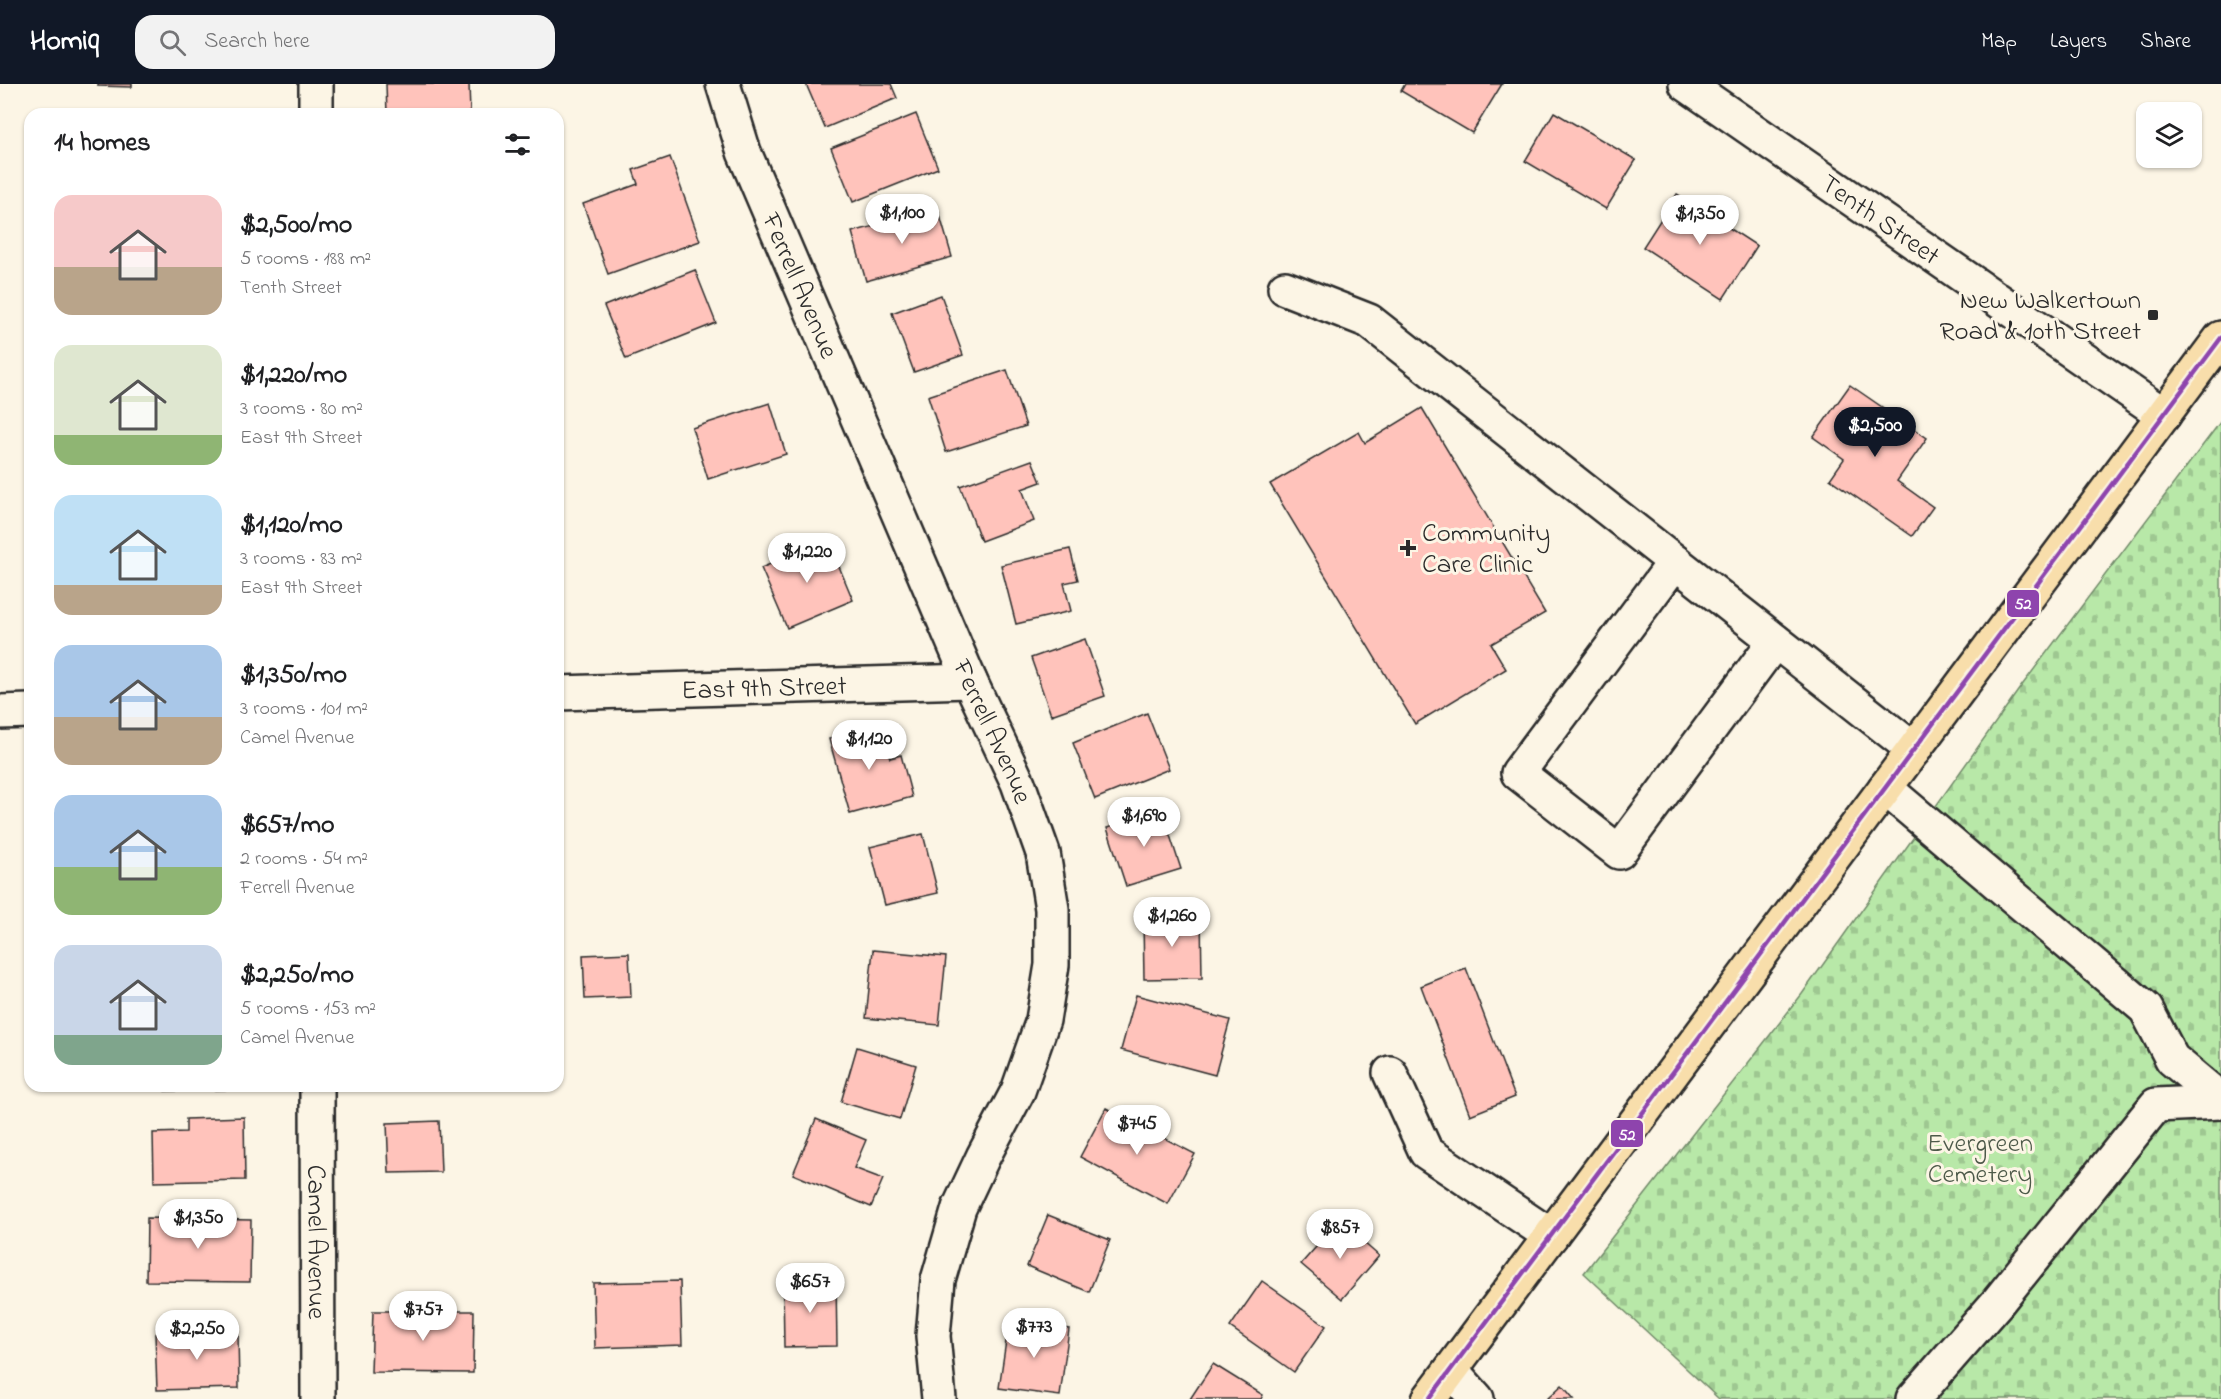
<!DOCTYPE html>
<html lang="en">
<head>
<meta charset="utf-8">
<style>
  :root { --surface:#fff; --page:#f2f2f2; --text:#202124; --muted:#757577; --accent:#111827 }
  body { margin:0; font-family:"Indie Flower",sans-serif; background:var(--page); color:var(--text); height:100vh; display:flex; flex-direction:column; font-size:22px; white-space:nowrap }
  * { box-sizing:border-box; margin:0 }
  p { font-size:20px; color:var(--muted) }
  .icon { flex:none; width:33px; height:33px; fill:none; stroke:currentColor; stroke-width:2; stroke-linecap:round; stroke-linejoin:round }
  .map { position:relative; flex:1; overflow:hidden }
  .details { position:absolute; left:24px; top:24px; width:540px; height:984px; display:flex; flex-direction:column; background:var(--surface); border-radius:18px; box-shadow:0 2px 4px #0004 }
  .details>* { flex:none }
  .controls { position:absolute; left:2136px; top:18px; display:grid; gap:12px }
  .controls a { display:grid; place-items:center; width:66px; height:66px; border-radius:12px; background:var(--surface); box-shadow:0 2px 4px #0004; font-size:30px }
  .price { position:absolute; translate:-50% -51px; padding:0 14px; border-radius:21px; background:#fff; color:#222; font-size:20px; line-height:39px; filter:drop-shadow(0 2px 3px #0008) }
  .price::after { content:''; position:absolute; left:50%; top:36px; width:18px; height:14px; margin-left:-9px; background:inherit; clip-path:polygon(0 0,100% 0,50% 100%) }
  .price.current { background:var(--accent); color:#fff }
  ul { padding:0; list-style:none }
  li { display:flex; align-items:center; gap:18px; height:150px; padding:0 30px }
  li span { display:grid; place-items:center; flex:none; width:168px; height:120px; border-radius:18px; color:#555 }
  li>.icon { margin-inline-start:auto }
  span .icon { width:72px; height:72px; fill:#fffc; stroke-width:1 }
  li b { font-size:26px }
  h2 { display:flex; justify-content:space-between; align-items:center; height:72px; padding:0 30px; font-size:26px }
  header { display:flex; align-items:center; gap:36px; box-sizing:border-box; height:84px; padding:0 30px; background:var(--accent); color:#fff }
  header strong { font-size:28px }
  nav { display:flex; gap:33px; margin-inline-start:auto; font-size:21px }
  .search { width:420px; height:54px; background:var(--page); display:flex; align-items:center; gap:15px; box-sizing:border-box; padding:0 21px; border-radius:18px; color:var(--muted); font-size:22px }
  .map>svg:first-child { display:block }
</style>
</head>
<body>
<header>
<strong>Homiq</strong>
<div class="search"><svg class="icon" aria-label="search" viewBox="0 0 24 24"><circle cx="10" cy="10" r="6"/><path d="M15 15l6 6"/></svg>Search here</div>
<nav><a>Map</a><a>Layers</a><a>Share</a></nav>
</header>
<div class="map">
<svg width="2221" height="1315" viewBox="0 0 2221 1315">
  <defs>
    <pattern id="cemetery-stones" width="16" height="16" patternUnits="userSpaceOnUse" patternTransform="scale(1.5)"><rect width="16" height="16" fill="#b8e8a8"/><path d="M2 7V4a2 2 0 0 1 4 0v3zM10 15v-3a2 2 0 0 1 4 0v3z" fill="#9ec791"/></pattern>
  </defs>
  <rect width="100%" height="100%" fill="#fcf5e5"/>
  <filter id="ink" filterUnits="userSpaceOnUse"><feTurbulence type="fractalNoise" baseFrequency=".0167" numOctaves="2"/><feDisplacementMap in="SourceGraphic" scale="12" xChannelSelector="R" yChannelSelector="G"/><feConvolveMatrix kernelMatrix="1 2 1 2 8 2 1 2 1" color-interpolation-filters="sRGB"/></filter>
  <g filter="url(#ink)">
    <!-- cemetery -->
    <polygon fill="url(#cemetery-stones)" stroke="#728a6a" stroke-width="1.5" points="2221,337 2221,1315 1719,1315 1584,1189 1802,910 2020,604"/>
    <!-- building -->
    <g fill="#ffc3bb" stroke="#2b2b2b" stroke-width="1.5">
      <polygon points="98,0 132,0 132,3 98,2"/>
      <polygon points="386,0 469,0 470,29 387,30"/>
      <polygon points="806,0 891,0 897,14 825,44"/>
      <polygon points="1405,0 1502,0 1472,49 1401,7"/>
      <polygon points="1554,28 1636,76 1606,125 1525,77"/>
      <polygon points="916,30 938,84 853,118 831,64"/>
      <polygon points="670,73 700,157 608,190 583,120 638,100 633,86"/>
      <polygon points="1677,110 1757,162 1723,215 1643,163"/>
      <polygon points="938,125 952,173 866,197 852,148"/>
      <polygon points="695,186 716,239 626,275 604,222"/>
      <polygon points="941,211 963,271 914,288 892,229"/>
      <polygon points="1007,286 1026,342 946,368 928,312"/>
      <polygon points="1850,301 1927,354 1897,397 1933,423 1912,452 1830,395 1844,375 1813,353"/>
      <polygon points="770,319 786,370 708,395 692,344"/>
      <polygon points="1422,324 1545,529 1491,560 1506,585 1415,640 1270,400 1359,348 1365,359"/>
      <polygon points="1032,376 1041,398 1022,405 1034,437 981,457 960,402"/>
      <polygon points="828,456 853,516 787,544 761,484"/>
      <polygon points="1070,465 1078,496 1064,499 1071,527 1016,540 1001,481"/>
      <polygon points="1085,555 1105,612 1051,631 1031,574"/>
      <polygon points="1147,629 1169,685 1095,715 1073,659"/>
      <polygon points="880,642 890,674 901,671 912,713 850,730 829,655"/>
      <polygon points="1162,727 1181,785 1126,802 1107,744"/>
      <polygon points="923,750 938,809 885,821 870,763"/>
      <polygon points="1201,833 1202,894 1144,895 1143,834"/>
      <polygon points="873,866 946,873 939,941 866,934"/>
      <polygon points="629,869 631,913 585,915 583,871"/>
      <polygon points="1466,884 1515,1013 1470,1031 1421,902"/>
      <polygon points="1136,911 1230,936 1215,991 1121,966"/>
      <polygon points="857,963 916,981 900,1035 841,1018"/>
      <polygon points="165,1002 252,1002 252,1005 165,1007"/>
      <polygon points="1106,1024 1195,1070 1168,1120 1080,1073"/>
      <polygon points="244,1033 245,1096 154,1098 153,1049 186,1048 186,1035"/>
      <polygon points="816,1035 866,1056 854,1084 883,1095 871,1123 793,1090"/>
      <polygon points="439,1037 441,1088 389,1089 387,1039"/>
      <polygon points="1048,1131 1110,1156 1089,1208 1027,1182"/>
      <polygon points="147,1134 251,1136 250,1198 146,1197"/>
      <polygon points="1339,1137 1379,1172 1342,1215 1301,1180"/>
      <polygon points="836,1196 837,1262 784,1263 783,1197"/>
      <polygon points="680,1197 682,1261 595,1264 593,1199"/>
      <polygon points="1262,1197 1326,1242 1294,1288 1230,1243"/>
      <polygon points="373,1227 474,1227 473,1289 371,1288"/>
      <polygon points="1009,1237 1069,1245 1060,1312 999,1304"/>
      <polygon points="238,1248 239,1304 157,1306 155,1250"/>
      <polygon points="1213,1280 1263,1311 1261,1315 1190,1315"/>
      <polygon points="1562,1301 1574,1315 1547,1315"/>
    </g>
    <g fill="none" stroke-linecap="round" stroke-linejoin="round">
      <defs>
        <g id="minor">
          <polyline points="316,0 316,30"/>
          <path id="s1" d="M723,0l21,68 226,529 48,102 25,70 9,56v56l-9,55 -25,71 -35,66 -24,51 -21,72 -5,56 6,63"/>
          <path id="s2" d="M1686,0l478,331"/>
          <polyline points="1285,204 1369,237 1914,666"/>
          <polyline points="1675,478 1518,689 1619,768 1775,557"/>
          <path id="s3" d="M558,609l412,-12"/>
          <polyline points="0,628 30,627"/>
          <polyline points="1885,704 2146,925 2172,975 2221,1016"/>
          <polyline points="1390,989 1426,1068 1551,1152"/>
          <path id="s4" d="M317,1002l1,313"/>
          <polyline points="1451,1286 1477,1315"/>
          <polyline points="1913,1315 1997,1219 2156,1021 2221,1018"/>
        </g>
        <polyline id="major" points="1429,1315 2221,254"/>
      </defs>
      <!-- minor casing -->
      <use href="#minor" stroke="#2b2b2b" stroke-width="38"/>
      <!-- major casing -->
      <use href="#major" stroke="#2b2b2b" stroke-width="38"/>
      <!-- minor -->
      <use href="#minor" stroke="#fcf5e5" stroke-width="33"/>
      <!-- major -->
      <use href="#major" stroke="#f8deab" stroke-width="33"/>
      <defs>
        <polyline id="bus-1" points="1429,1315 2221,254"/>
      </defs>
      <!-- bus-1 casing -->
      <use href="#bus-1" stroke="#fcf5e5" stroke-width="9"/>
      <!-- bus-1 -->
      <use href="#bus-1" stroke="#8e44ad" stroke-width="4.5"/>
    </g>
  </g>
  <!-- markers -->
  <g fill="#2b2b2b" stroke="#fcf5e5" stroke-width="2">
    <rect x="2147" y="225" width="12" height="12" rx="3"/>
    <path d="M1405 455h6v6h6v6h-6v6h-6v-6h-6v-6h6z"/>
  </g>
  <g text-anchor="middle" stroke-width="6" stroke-linejoin="round" paint-order="stroke">
    <!-- street labels -->
    <g font-size="27" fill="#2b2b2b" stroke="#fcf5e5">
      <text dy="9" stroke="none"><textPath href="#s2" startOffset="237">Tenth Street</textPath></text>
      <text dy="9" stroke="none"><textPath href="#s1" startOffset="216">Ferrell Avenue</textPath></text>
      <text dy="9" stroke="none"><textPath href="#s3" startOffset="206">East 9th Street</textPath></text>
      <text dy="9" stroke="none"><textPath href="#s1" startOffset="702">Ferrell Avenue</textPath></text>
      <text dy="9" stroke="none"><textPath href="#s4" startOffset="156">Camel Avenue</textPath></text>
    </g>
    <!-- poi labels -->
    <g font-size="27" fill="#2b2b2b" stroke="#fcf5e5" text-anchor="end">
      <text x="2141" y="224">New Walkertown<tspan x="2141" dy="31">Road &amp; 10th Street</tspan></text>
      <text x="1422" y="457" text-anchor="start">Community<tspan x="1422" dy="31">Care Clinic</tspan></text>
    </g>
    <!-- park labels -->
    <g font-size="27" fill="#4e5a4a" stroke="#fcf5e5">
      <text x="1980" y="1067">Evergreen<tspan x="1980" dy="31">Cemetery</tspan></text>
    </g>
  </g>
  <g stroke="#fcf5e5" stroke-width="2">
    <rect x="2006" y="505" width="34" height="29" rx="6" fill="#8e44ad"/>
    <rect x="1610" y="1035" width="34" height="29" rx="6" fill="#8e44ad"/>
  </g>
  <g font-size="16" text-anchor="middle" font-weight="bold" fill="#fff">
    <text x="2023" y="525">52</text>
    <text x="1627" y="1056">52</text>
  </g>
</svg>
<div class="controls">
<a><svg class="icon" aria-label="layers" viewBox="0 0 24 24"><path d="M12 4l9 5-9 5-9-5zM3 14l9 5 9-5"/></svg></a>
</div>
<b class="price" style="left:902px;top:161px">$1,100</b>
<b class="price" style="left:1700px;top:162px">$1,350</b>
<b class="price current" style="left:1875px;top:374px">$2,500</b>
<b class="price" style="left:807px;top:500px">$1,220</b>
<b class="price" style="left:869px;top:687px">$1,120</b>
<b class="price" style="left:1144px;top:764px">$1,690</b>
<b class="price" style="left:1172px;top:864px">$1,260</b>
<b class="price" style="left:1137px;top:1072px">$745</b>
<b class="price" style="left:198px;top:1166px">$1,350</b>
<b class="price" style="left:1340px;top:1176px">$857</b>
<b class="price" style="left:810px;top:1230px">$657</b>
<b class="price" style="left:423px;top:1258px">$757</b>
<b class="price" style="left:1034px;top:1275px">$773</b>
<b class="price" style="left:197px;top:1277px">$2,250</b>
<section class="details">
<h2>14 homes<svg class="icon" aria-label="filters" viewBox="0 0 24 24"><path d="M4 7h16M4 17h16"/><circle cx="9" cy="7" r="2"/><circle cx="15" cy="17" r="2"/></svg></h2>
<ul>
<li><span style="background:linear-gradient(#f6c9c9 60%,#b9a48a 0)"><svg class="icon" aria-label="home" viewBox="0 0 24 24"><path d="M3 11l9-7 9 7M6 9v11h12V9"/></svg></span><div><b>$2,500/mo</b><p>5 rooms · 188 m²</p><p>Tenth Street</p></div></li>
<li><span style="background:linear-gradient(#dfe7d0 75%,#8fb573 0)"><svg class="icon" aria-label="home" viewBox="0 0 24 24"><path d="M3 11l9-7 9 7M6 9v11h12V9"/></svg></span><div><b>$1,220/mo</b><p>3 rooms · 80 m²</p><p>East 9th Street</p></div></li>
<li><span style="background:linear-gradient(#bfe0f5 75%,#b9a48a 0)"><svg class="icon" aria-label="home" viewBox="0 0 24 24"><path d="M3 11l9-7 9 7M6 9v11h12V9"/></svg></span><div><b>$1,120/mo</b><p>3 rooms · 83 m²</p><p>East 9th Street</p></div></li>
<li><span style="background:linear-gradient(#a9c7e8 60%,#b9a48a 0)"><svg class="icon" aria-label="home" viewBox="0 0 24 24"><path d="M3 11l9-7 9 7M6 9v11h12V9"/></svg></span><div><b>$1,350/mo</b><p>3 rooms · 101 m²</p><p>Camel Avenue</p></div></li>
<li><span style="background:linear-gradient(#a9c7e8 60%,#8fb573 0)"><svg class="icon" aria-label="home" viewBox="0 0 24 24"><path d="M3 11l9-7 9 7M6 9v11h12V9"/></svg></span><div><b>$657/mo</b><p>2 rooms · 54 m²</p><p>Ferrell Avenue</p></div></li>
<li><span style="background:linear-gradient(#c9d6e8 75%,#7fa58c 0)"><svg class="icon" aria-label="home" viewBox="0 0 24 24"><path d="M3 11l9-7 9 7M6 9v11h12V9"/></svg></span><div><b>$2,250/mo</b><p>5 rooms · 153 m²</p><p>Camel Avenue</p></div></li>
</ul>
</section>
</div>
</body>
</html>
